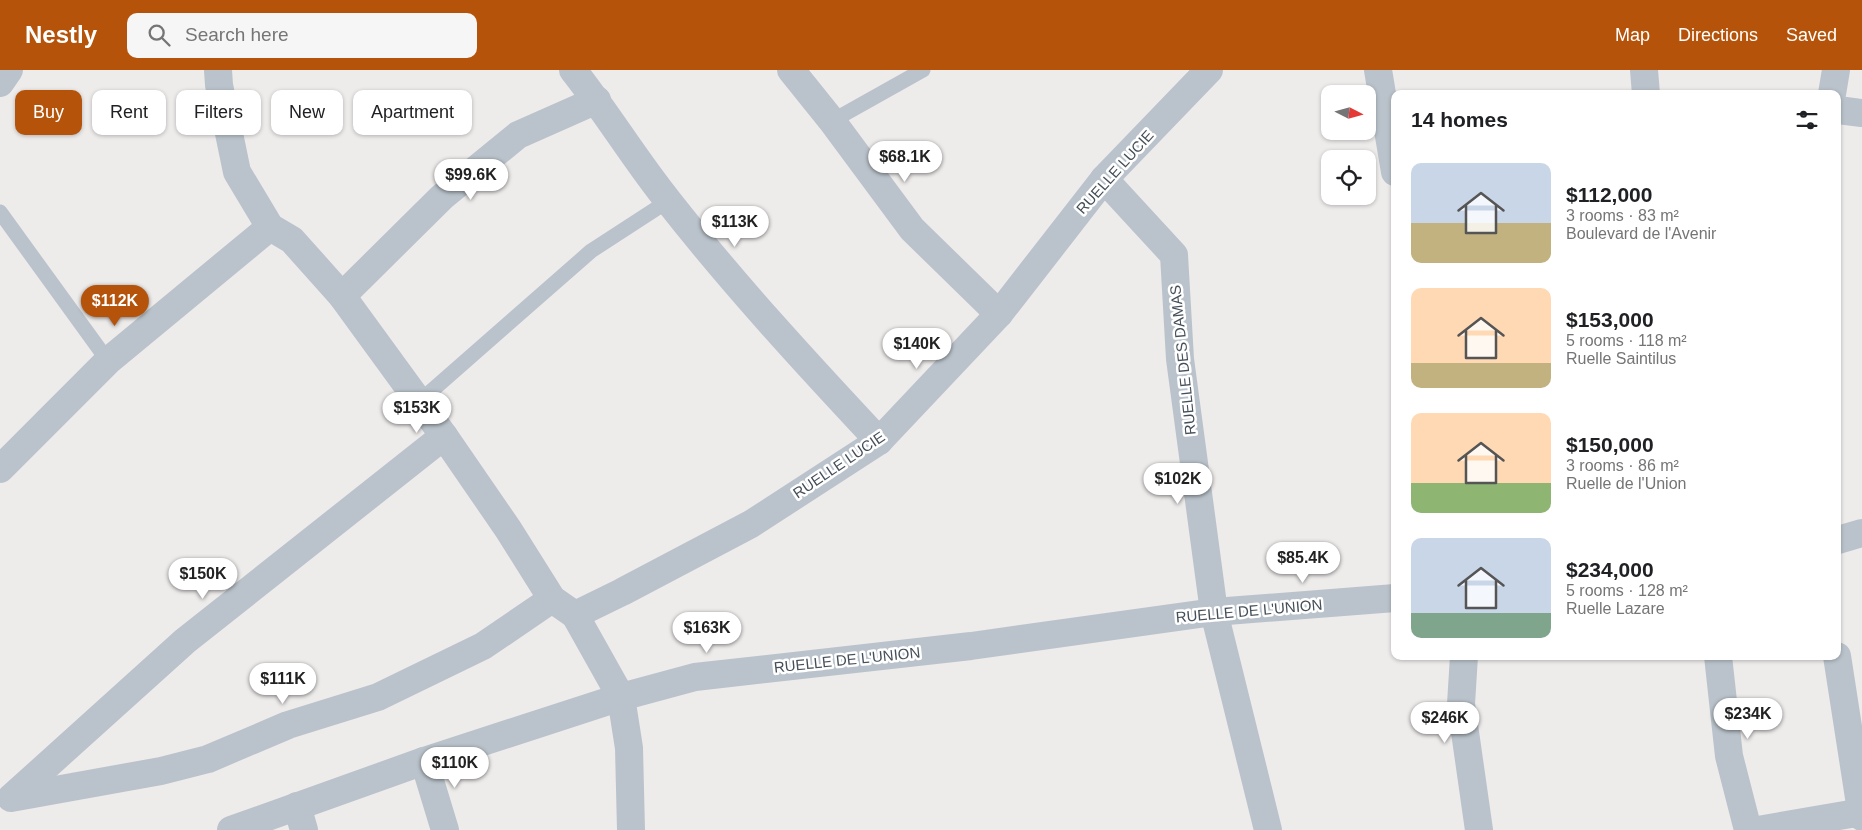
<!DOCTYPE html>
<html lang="en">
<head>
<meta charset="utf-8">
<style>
  :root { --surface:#fff; --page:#f6f6f6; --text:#202124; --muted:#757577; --accent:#b45309 }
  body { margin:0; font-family:Arial,sans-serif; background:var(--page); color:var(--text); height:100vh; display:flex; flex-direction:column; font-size:19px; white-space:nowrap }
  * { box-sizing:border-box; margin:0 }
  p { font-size:16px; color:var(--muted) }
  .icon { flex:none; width:28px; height:28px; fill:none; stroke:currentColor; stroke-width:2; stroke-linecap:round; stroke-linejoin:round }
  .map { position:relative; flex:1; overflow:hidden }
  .drawer { position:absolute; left:1391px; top:20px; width:450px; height:570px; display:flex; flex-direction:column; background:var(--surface); border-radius:10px; box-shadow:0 1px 4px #0004 }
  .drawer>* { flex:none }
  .banner { position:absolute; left:15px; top:20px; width:475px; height:45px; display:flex; gap:10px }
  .needle { width:32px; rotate:96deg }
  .buttons { position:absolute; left:1321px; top:15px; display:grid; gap:10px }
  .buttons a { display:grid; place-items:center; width:55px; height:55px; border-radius:10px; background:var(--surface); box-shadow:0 1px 4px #0004; font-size:25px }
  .price { position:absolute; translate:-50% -42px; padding:0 11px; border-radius:18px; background:#fff; color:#222; font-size:16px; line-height:32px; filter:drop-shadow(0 1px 2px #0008) }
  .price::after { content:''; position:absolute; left:50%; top:30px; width:15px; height:11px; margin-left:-8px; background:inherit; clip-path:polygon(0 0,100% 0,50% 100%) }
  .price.on { background:var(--accent); color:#fff }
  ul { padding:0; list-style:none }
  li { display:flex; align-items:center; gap:15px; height:125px; padding:0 20px }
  li span { display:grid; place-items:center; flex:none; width:140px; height:100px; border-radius:10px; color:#555 }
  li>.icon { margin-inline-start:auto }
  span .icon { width:60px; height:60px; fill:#fffc; stroke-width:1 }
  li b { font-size:21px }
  h2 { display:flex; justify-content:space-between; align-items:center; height:60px; padding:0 20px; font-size:21px }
  .tag { padding:0 18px; border-radius:10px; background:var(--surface); box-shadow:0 1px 4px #0004; font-size:18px; line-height:45px }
  .tag.on { background:var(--accent); color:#fff }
  header { display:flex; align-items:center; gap:30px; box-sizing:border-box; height:70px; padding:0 25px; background:var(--accent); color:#fff }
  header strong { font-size:24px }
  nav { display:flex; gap:28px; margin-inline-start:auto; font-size:18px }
  .search { width:350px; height:45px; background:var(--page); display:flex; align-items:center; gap:12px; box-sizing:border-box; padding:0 18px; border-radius:10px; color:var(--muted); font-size:19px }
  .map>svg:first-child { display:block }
</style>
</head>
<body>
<header>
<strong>Nestly</strong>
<div class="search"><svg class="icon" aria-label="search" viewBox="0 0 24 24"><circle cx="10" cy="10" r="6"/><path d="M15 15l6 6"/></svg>Search here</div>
<nav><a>Map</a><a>Directions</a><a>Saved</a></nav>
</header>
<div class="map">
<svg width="1862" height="760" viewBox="0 0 1862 760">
  <rect width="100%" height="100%" fill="#eeebeb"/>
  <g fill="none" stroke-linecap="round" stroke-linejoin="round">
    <!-- lane -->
    <g stroke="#bac3cb" stroke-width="15">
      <polyline points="832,51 923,0"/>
      <polyline points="0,142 108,291"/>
      <polyline points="420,331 591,181 668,131"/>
    </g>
    <!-- street -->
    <g stroke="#bac3cb" stroke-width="28">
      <polyline points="218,0 219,15 237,102 270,157 292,170 342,226 444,366 508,459 552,529 575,545 621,627 629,678 631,760"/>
      <path d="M573,0c34,43 62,90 96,132 66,84 138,162 210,239"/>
      <polyline points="791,0 832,51 912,159 999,244"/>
      <polyline points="1378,0 1395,102"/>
      <polyline points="1644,0 1646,24"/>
      <polyline points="0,13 9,0"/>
      <polyline points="1832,24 1836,0"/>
      <polyline points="1838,40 1862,43"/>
      <polyline points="1104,109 1174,185 1180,289 1214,542 1268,760"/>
      <polyline points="342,226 442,127 518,65 597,30"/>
      <polyline points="0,399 108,291 270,157"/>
      <polyline points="1838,470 1862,463"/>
      <polyline points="575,545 622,522 751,454 879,371 999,244 1104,109 1209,0"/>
      <polyline points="1464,586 1461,634 1479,760"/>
      <polyline points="1718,586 1729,686 1748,760"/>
      <polyline points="1837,586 1862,747"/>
      <polyline points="424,691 445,760"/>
      <polyline points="12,727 185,571 444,366"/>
      <polyline points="11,728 161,701 208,689 288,655 378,627 483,576 552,529"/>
      <polyline points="297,736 304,760"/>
      <polyline points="231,760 424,691 621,627 695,607 971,576 1214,542 1395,528"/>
      <polyline points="1758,760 1862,742"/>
    </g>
  </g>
  <g text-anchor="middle" stroke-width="5" stroke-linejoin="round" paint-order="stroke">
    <!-- street labels -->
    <g font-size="15" fill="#454f58" stroke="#fff">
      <text transform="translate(1115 102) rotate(-48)" y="5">RUELLE LUCIE</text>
      <text transform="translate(1183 290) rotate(-96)" y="5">RUELLE DES DAMAS</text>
      <text transform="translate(839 395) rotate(-34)" y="5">RUELLE LUCIE</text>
      <text transform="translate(1249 541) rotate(-5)" y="5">RUELLE DE L'UNION</text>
      <text transform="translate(847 590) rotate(-6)" y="5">RUELLE DE L'UNION</text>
    </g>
  </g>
</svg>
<div class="buttons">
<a><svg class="needle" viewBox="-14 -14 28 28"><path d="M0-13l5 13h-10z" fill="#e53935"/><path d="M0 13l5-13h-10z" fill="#757577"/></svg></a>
<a><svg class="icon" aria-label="locate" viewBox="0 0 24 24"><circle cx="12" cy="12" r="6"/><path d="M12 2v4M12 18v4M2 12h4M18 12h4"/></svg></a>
</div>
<b class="price" style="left:905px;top:113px">$68.1K</b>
<b class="price" style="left:471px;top:131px">$99.6K</b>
<b class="price" style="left:735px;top:178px">$113K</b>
<b class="price on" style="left:115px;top:257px">$112K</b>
<b class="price" style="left:917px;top:300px">$140K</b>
<b class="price" style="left:417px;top:364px">$153K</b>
<b class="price" style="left:1178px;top:435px">$102K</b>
<b class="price" style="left:1303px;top:514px">$85.4K</b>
<b class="price" style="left:203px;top:530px">$150K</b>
<b class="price" style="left:707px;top:584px">$163K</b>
<b class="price" style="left:283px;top:635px">$111K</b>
<b class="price" style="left:1748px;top:670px">$234K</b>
<b class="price" style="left:1445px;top:674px">$246K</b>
<b class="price" style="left:455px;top:719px">$110K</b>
<div class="banner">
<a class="tag on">Buy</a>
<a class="tag">Rent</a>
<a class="tag">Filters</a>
<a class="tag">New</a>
<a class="tag">Apartment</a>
</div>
<section class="drawer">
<h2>14 homes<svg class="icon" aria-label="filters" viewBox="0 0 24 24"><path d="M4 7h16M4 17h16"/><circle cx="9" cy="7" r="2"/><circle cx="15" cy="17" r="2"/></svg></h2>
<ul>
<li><span style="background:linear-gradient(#c9d6e8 60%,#c2b280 0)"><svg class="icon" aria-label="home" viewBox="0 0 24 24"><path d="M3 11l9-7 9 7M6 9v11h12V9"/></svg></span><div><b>$112,000</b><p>3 rooms · 83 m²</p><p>Boulevard de l'Avenir</p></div></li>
<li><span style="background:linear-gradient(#ffd9b3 75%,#c2b280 0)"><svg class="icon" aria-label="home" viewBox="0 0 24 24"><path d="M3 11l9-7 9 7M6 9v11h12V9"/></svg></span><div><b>$153,000</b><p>5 rooms · 118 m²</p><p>Ruelle Saintilus</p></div></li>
<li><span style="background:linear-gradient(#ffd9b3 70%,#8fb573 0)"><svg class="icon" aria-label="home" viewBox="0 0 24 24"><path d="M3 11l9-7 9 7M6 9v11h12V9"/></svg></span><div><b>$150,000</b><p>3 rooms · 86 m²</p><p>Ruelle de l'Union</p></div></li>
<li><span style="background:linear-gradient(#c9d6e8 75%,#7fa58c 0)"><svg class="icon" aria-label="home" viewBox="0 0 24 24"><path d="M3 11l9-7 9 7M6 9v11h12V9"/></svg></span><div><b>$234,000</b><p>5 rooms · 128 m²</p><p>Ruelle Lazare</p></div></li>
</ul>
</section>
</div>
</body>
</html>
